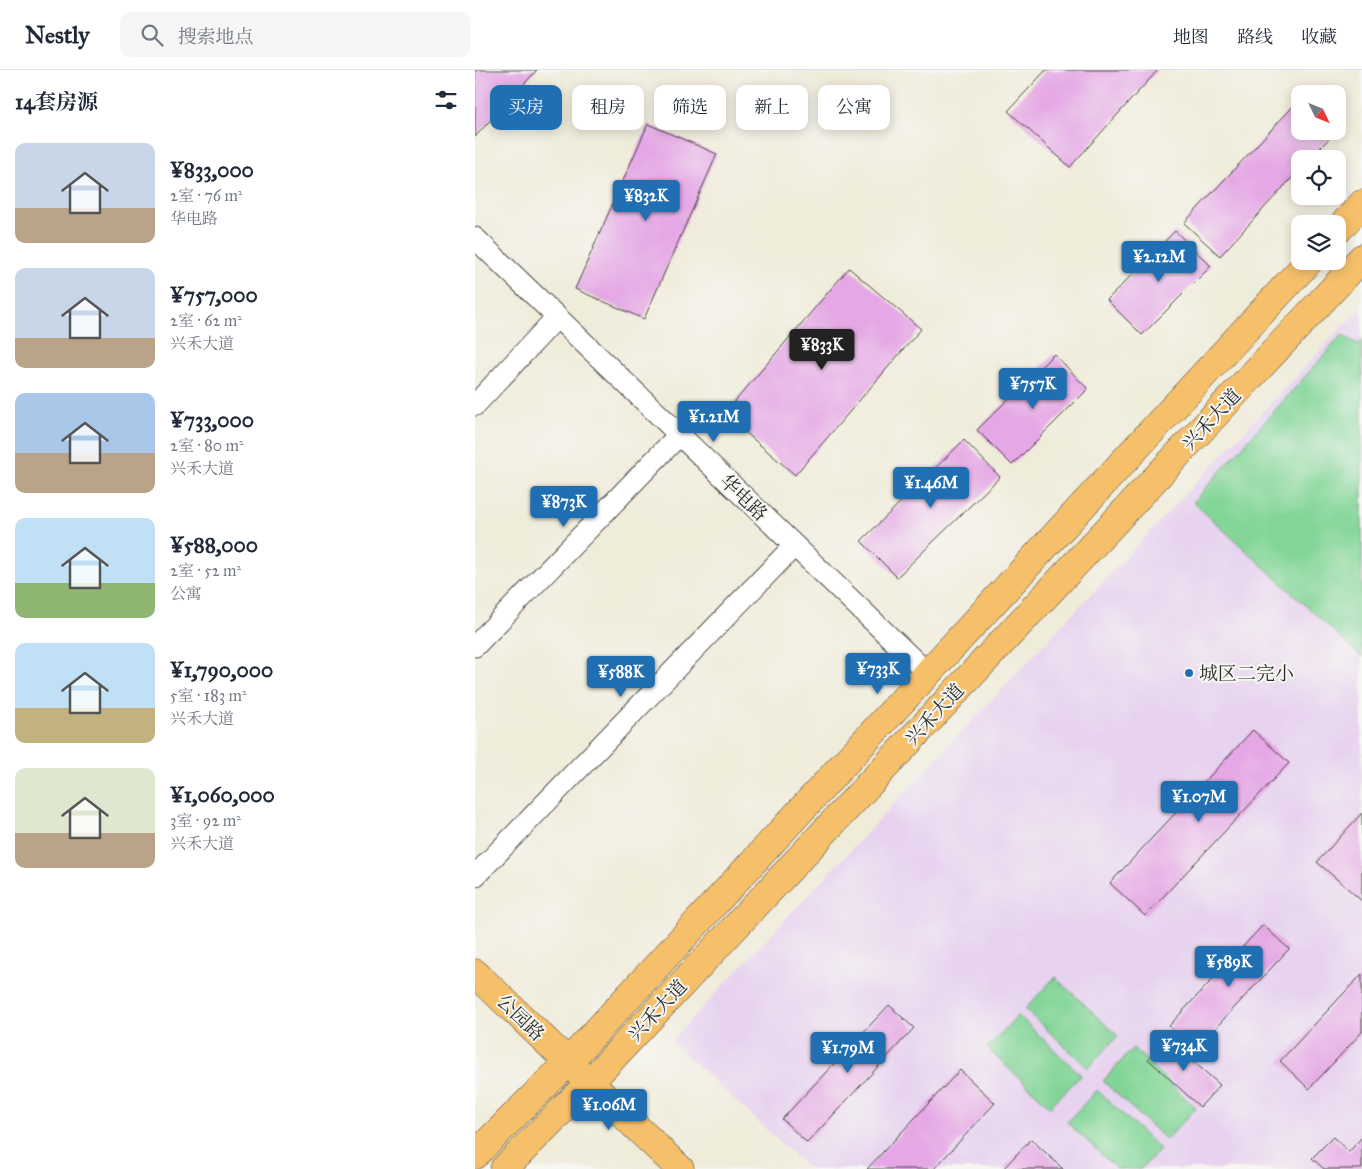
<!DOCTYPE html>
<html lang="zh">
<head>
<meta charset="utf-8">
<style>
  :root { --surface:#fff; --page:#f6f6f7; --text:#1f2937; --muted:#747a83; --line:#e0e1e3; --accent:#1f6fb2 }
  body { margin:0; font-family:"IM FELL Great Primer","Noto Serif SC",serif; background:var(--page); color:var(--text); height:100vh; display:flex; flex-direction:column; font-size:19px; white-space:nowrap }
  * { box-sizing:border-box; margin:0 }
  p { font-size:16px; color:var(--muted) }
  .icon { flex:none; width:28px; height:28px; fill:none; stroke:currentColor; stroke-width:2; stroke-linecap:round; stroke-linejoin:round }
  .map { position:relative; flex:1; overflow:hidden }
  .sheet { display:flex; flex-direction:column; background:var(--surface); width:475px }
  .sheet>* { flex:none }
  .top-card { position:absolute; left:15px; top:15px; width:475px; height:45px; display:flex; gap:10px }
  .needle { width:32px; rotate:133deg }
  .controls { position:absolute; left:816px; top:15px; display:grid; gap:10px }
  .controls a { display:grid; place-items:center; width:55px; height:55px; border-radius:10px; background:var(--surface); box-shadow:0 2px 12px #0003; font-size:25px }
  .price { position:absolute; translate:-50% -42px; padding:0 11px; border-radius:5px; background:var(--accent); color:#fff; font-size:16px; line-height:32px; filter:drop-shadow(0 1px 2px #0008) }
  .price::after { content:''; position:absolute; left:50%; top:30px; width:15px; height:11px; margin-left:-8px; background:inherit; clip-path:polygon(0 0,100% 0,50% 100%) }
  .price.selected { background:#222; color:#fff }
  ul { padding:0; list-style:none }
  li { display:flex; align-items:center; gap:15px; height:125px; padding:0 15px }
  li span { display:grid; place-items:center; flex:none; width:140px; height:100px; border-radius:10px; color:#555 }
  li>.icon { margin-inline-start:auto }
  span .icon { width:60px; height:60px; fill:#fffc; stroke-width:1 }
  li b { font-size:21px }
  h2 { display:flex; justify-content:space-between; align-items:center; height:60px; padding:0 15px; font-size:21px }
  .pill { padding:0 18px; border-radius:10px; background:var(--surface); box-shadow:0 2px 12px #0003; font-size:18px; line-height:45px }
  .pill.selected { background:var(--accent); color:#fff }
  header { display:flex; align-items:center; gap:30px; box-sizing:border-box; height:70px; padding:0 25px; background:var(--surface); border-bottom:1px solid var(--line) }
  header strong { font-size:24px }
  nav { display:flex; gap:28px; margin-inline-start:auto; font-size:18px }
  .search { width:350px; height:45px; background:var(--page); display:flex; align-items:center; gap:12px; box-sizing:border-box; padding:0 18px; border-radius:10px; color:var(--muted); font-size:19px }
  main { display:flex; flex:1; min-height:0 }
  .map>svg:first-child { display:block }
</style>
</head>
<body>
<header>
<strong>Nestly</strong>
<div class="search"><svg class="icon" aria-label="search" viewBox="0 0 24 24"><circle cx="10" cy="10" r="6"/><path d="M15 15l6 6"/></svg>搜索地点</div>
<nav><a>地图</a><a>路线</a><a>收藏</a></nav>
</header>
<main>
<section class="sheet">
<h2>14套房源<svg class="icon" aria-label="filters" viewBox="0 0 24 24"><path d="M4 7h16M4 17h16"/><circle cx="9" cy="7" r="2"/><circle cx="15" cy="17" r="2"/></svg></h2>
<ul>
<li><span style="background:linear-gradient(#c9d6e8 65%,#b9a48a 0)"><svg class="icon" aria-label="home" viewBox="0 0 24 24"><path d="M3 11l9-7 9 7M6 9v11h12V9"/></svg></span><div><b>¥833,000</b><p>2室 · 76 m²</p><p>华电路</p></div></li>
<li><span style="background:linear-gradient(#c9d6e8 70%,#b9a48a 0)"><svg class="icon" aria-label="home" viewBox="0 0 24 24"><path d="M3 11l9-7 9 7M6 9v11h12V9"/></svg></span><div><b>¥757,000</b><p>2室 · 62 m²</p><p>兴禾大道</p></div></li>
<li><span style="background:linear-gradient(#a9c7e8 60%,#b9a48a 0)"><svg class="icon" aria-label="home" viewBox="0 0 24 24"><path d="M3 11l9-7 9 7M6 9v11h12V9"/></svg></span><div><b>¥733,000</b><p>2室 · 80 m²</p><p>兴禾大道</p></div></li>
<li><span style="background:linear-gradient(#bfe0f5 65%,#8fb573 0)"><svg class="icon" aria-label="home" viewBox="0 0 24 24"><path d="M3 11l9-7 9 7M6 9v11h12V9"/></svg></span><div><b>¥588,000</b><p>2室 · 52 m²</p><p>公寓</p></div></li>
<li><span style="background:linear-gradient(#bfe0f5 65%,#c2b280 0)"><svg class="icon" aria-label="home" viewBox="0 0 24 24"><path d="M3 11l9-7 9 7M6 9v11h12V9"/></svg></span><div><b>¥1,790,000</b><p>5室 · 183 m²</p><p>兴禾大道</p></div></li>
<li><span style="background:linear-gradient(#dfe7d0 65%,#b9a48a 0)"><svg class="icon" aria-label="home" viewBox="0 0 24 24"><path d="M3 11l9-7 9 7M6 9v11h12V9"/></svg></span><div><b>¥1,060,000</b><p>3室 · 92 m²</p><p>兴禾大道</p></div></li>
</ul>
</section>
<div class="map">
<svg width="887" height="1099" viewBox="0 0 887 1099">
  <rect width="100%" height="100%" fill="#f6f6f2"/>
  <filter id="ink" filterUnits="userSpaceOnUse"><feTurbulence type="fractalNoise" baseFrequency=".02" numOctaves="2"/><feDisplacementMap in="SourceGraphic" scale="10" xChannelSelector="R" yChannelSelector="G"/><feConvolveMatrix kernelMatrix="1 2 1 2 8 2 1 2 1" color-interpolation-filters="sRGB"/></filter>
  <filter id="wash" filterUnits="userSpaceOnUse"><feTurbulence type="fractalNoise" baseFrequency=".0096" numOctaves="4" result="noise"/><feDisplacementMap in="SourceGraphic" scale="20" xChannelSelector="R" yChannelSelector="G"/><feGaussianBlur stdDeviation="1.12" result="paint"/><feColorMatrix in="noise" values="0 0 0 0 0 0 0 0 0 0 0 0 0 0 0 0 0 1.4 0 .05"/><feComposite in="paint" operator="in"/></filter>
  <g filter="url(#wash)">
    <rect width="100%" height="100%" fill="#f0ecda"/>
    <!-- built -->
    <polygon fill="#e7d2ef" points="887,236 887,1099 334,1099 196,971"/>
    <!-- green -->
    <g fill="#82d597" stroke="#568061">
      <polygon points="867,265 883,274 887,270 887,587 718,432"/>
      <polygon points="580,907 643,966 613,998 550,939"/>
      <polygon points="543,945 606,1005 575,1037 512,978"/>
      <polygon points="658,978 721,1038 691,1070 628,1011"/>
      <polygon points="622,1020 685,1079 666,1099 642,1099 592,1052"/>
    </g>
    <g id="blocks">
      <!-- building -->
      <g fill="#e5a7e5">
        <polygon points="0,0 62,0 0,67"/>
        <polygon points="571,0 683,0 595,97 533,41"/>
        <polygon points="825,29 825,61 861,61 835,89 825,89 825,99 745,186 709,153"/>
        <polygon points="173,54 242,84 169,249 100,219"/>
        <polygon points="700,161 736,196 667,265 632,230"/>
        <polygon points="374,198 446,259 320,405 249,344"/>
        <polygon points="579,284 613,319 537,395 502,360"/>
        <polygon points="489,370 525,407 422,507 386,471"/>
        <polygon points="778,660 814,693 670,846 635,813"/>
        <polygon points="887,743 887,831 842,792"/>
        <polygon points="788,855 814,879 720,980 694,956"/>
        <polygon points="887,904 887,962 834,1019 805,991"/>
        <polygon points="414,935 439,958 332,1073 307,1049"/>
        <polygon points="692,968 745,1015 725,1037 673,989"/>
        <polygon points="485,1000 520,1033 459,1099 392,1099"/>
        <polygon points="858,1067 874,1082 887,1067 887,1099 849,1099 837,1088"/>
        <polygon points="556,1069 588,1099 528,1099"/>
      </g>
    </g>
  </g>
  <g filter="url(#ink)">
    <use href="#blocks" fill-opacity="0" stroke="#494845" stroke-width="1"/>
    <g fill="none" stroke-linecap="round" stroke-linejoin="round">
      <defs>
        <g id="minor">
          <polyline points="0,168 452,603"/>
          <polyline points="0,335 82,247"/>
          <polyline points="0,576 204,365"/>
          <polyline points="0,806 319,476"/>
        </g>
        <g id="major">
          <polyline points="862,161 887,134"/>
          <polyline points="0,903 205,1099"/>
          <polyline points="0,1085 93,992 834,191"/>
          <polyline points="29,1099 115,1012 887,188"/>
        </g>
      </defs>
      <!-- minor casing -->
      <use href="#minor" stroke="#494845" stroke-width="23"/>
      <!-- major casing -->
      <use href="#major" stroke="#494845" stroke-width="29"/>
      <!-- minor -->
      <use href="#minor" stroke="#fff" stroke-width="21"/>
      <!-- major -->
      <use href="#major" stroke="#f6c06b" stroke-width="28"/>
    </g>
  </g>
  <!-- markers -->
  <circle fill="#1f6fb2" stroke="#f6f6f2" stroke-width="2" cx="714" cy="603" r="5"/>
  <g text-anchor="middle" stroke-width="4" stroke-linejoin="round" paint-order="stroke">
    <!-- street labels -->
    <g font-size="19" fill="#2b2b2b" stroke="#f6f6f2">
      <text transform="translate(736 349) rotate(-47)" y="7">兴禾大道</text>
      <text transform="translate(269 427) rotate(44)" y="7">华电路</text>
      <text transform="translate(459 644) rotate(-47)" y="7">兴禾大道</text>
      <text transform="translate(182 940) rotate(-47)" y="7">兴禾大道</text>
      <text transform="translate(46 947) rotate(44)" y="7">公园路</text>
    </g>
    <!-- poi labels -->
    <g font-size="19" fill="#2b2b2b" stroke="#f6f6f2" text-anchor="start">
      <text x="724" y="610">城区二完小</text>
    </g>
  </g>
</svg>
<div class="controls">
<a><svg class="needle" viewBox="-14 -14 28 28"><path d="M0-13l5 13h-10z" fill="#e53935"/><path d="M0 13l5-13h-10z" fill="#747a83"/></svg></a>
<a><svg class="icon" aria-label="locate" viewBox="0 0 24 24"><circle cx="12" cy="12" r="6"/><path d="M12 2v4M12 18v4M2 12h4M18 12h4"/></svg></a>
<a><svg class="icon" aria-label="layers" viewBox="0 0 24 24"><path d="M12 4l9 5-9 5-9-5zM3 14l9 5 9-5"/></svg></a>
</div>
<b class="price" style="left:171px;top:152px">¥832K</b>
<b class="price" style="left:684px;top:213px">¥2.12M</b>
<b class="price selected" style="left:347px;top:301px">¥833K</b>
<b class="price" style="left:558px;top:340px">¥757K</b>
<b class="price" style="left:239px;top:373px">¥1.21M</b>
<b class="price" style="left:456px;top:439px">¥1.46M</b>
<b class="price" style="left:89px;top:458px">¥873K</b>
<b class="price" style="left:403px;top:625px">¥733K</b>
<b class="price" style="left:146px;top:628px">¥588K</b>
<b class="price" style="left:724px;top:753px">¥1.07M</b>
<b class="price" style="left:754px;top:918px">¥589K</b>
<b class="price" style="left:709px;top:1002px">¥734K</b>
<b class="price" style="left:373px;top:1004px">¥1.79M</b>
<b class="price" style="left:134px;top:1061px">¥1.06M</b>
<div class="top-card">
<a class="pill selected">买房</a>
<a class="pill">租房</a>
<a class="pill">筛选</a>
<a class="pill">新上</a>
<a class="pill">公寓</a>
</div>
</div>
</main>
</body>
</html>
